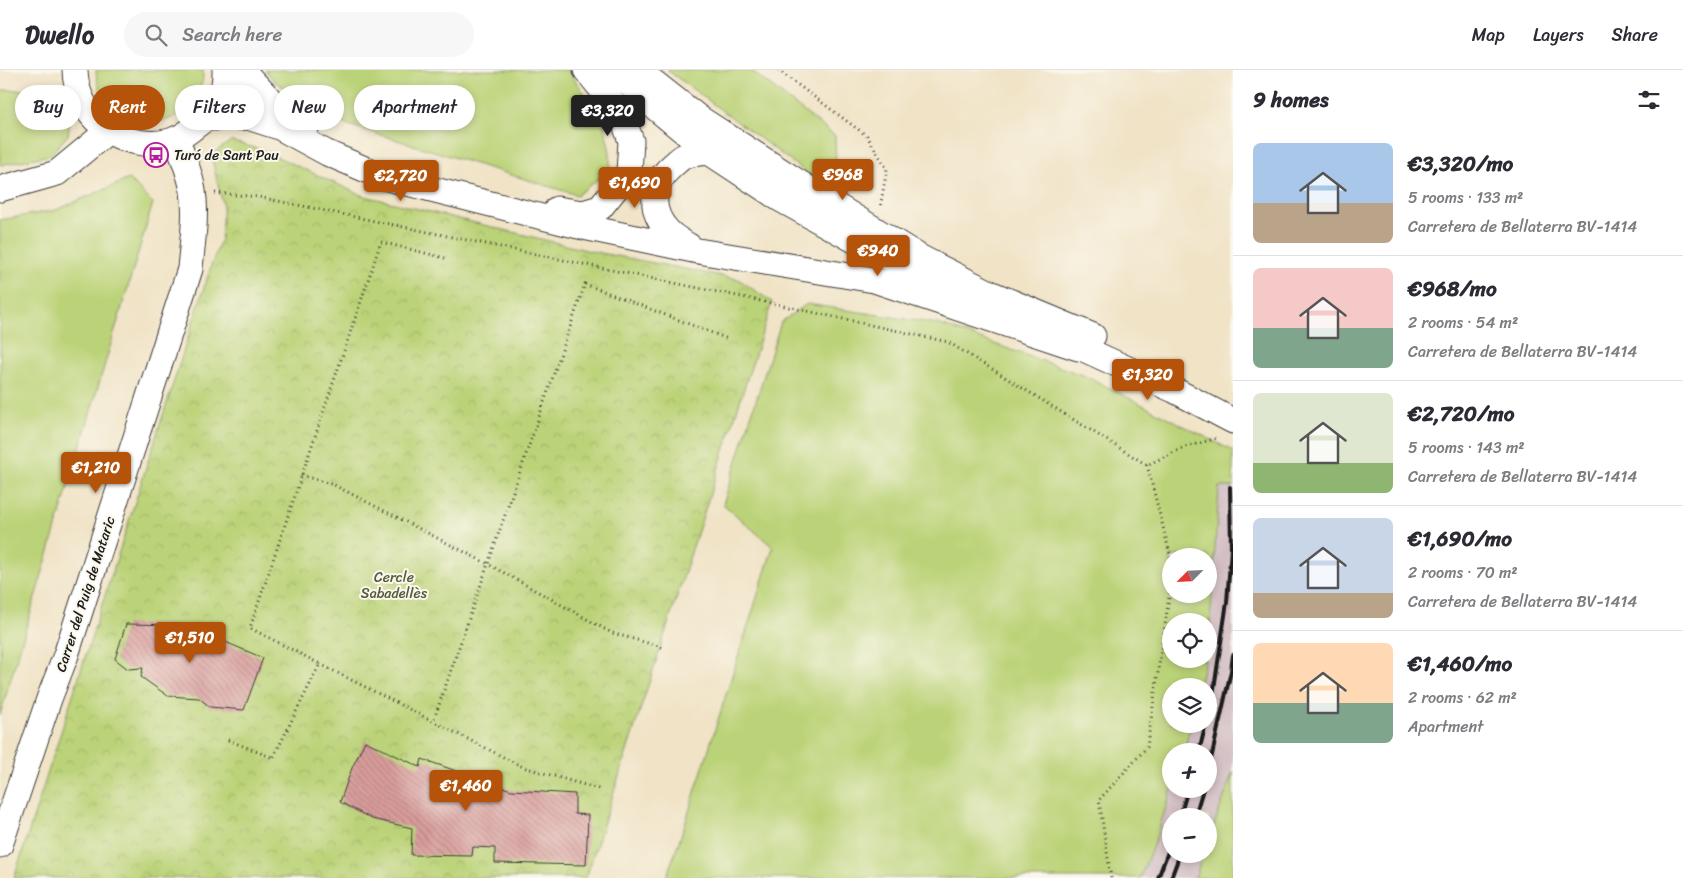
<!DOCTYPE html>
<html lang="en">
<head>
<meta charset="utf-8">
<style>
  :root { --surface:#fff; --page:#f7f7f7; --text:#2b2b33; --muted:#7c7c81; --line:#e1e1e2; --accent:#b45309 }
  body { margin:0; font-family:Sriracha,sans-serif; background:var(--page); color:var(--text); height:100vh; display:flex; flex-direction:column; font-size:19px; white-space:nowrap }
  * { box-sizing:border-box; margin:0 }
  p { font-size:16px; color:var(--muted) }
  .icon { flex:none; width:28px; height:28px; fill:none; stroke:currentColor; stroke-width:2; stroke-linecap:round; stroke-linejoin:round }
  .map { position:relative; flex:1; overflow:hidden }
  .details { display:flex; flex-direction:column; background:var(--surface); width:450px }
  .details>* { flex:none }
  .guide { position:absolute; left:15px; top:15px; width:475px; height:45px; display:flex; gap:10px }
  .needle { width:32px; rotate:246deg }
  .controls { position:absolute; left:1162px; top:478px; display:grid; gap:10px }
  .controls a { display:grid; place-items:center; width:55px; height:55px; border-radius:50%; background:var(--surface); box-shadow:0 2px 8px #0003; font-size:25px }
  .price { position:absolute; translate:-50% -42px; padding:0 11px; border-radius:5px; background:var(--accent); color:#fff; font-size:16px; line-height:32px; filter:drop-shadow(0 1px 2px #0008) }
  .price::after { content:''; position:absolute; left:50%; top:30px; width:15px; height:11px; margin-left:-8px; background:inherit; clip-path:polygon(0 0,100% 0,50% 100%) }
  .price.active { background:#222; color:#fff }
  ul { padding:0; list-style:none }
  li { display:flex; align-items:center; gap:15px; height:125px; padding:0 20px }
  li+li { border-top:1px solid var(--line) }
  li span { display:grid; place-items:center; flex:none; width:140px; height:100px; border-radius:8px; color:#555 }
  li>.icon { margin-inline-start:auto }
  span .icon { width:60px; height:60px; fill:#fffc; stroke-width:1 }
  li b { font-size:21px }
  h2 { display:flex; justify-content:space-between; align-items:center; height:60px; padding:0 20px; font-size:21px }
  .chip { padding:0 18px; border-radius:22px; background:var(--surface); box-shadow:0 2px 8px #0003; font-size:18px; line-height:45px }
  .chip.active { background:var(--accent); color:#fff }
  header { display:flex; align-items:center; gap:30px; box-sizing:border-box; height:70px; padding:0 25px; background:var(--surface); border-bottom:1px solid var(--line) }
  header strong { font-size:24px }
  nav { display:flex; gap:28px; margin-inline-start:auto; font-size:18px }
  .search { width:350px; height:45px; background:var(--page); display:flex; align-items:center; gap:12px; box-sizing:border-box; padding:0 18px; border-radius:28px; color:var(--muted); font-size:19px }
  main { display:flex; flex:1; min-height:0 }
  .map>svg:first-child { display:block }
</style>
</head>
<body>
<header>
<strong>Dwello</strong>
<div class="search"><svg class="icon" aria-label="search" viewBox="0 0 24 24"><circle cx="10" cy="10" r="6"/><path d="M15 15l6 6"/></svg>Search here</div>
<nav><a>Map</a><a>Layers</a><a>Share</a></nav>
</header>
<main>
<div class="map">
<svg width="1233" height="808" viewBox="0 0 1233 808">
  <defs>
    <pattern id="park-crowns" width="20" height="18" patternUnits="userSpaceOnUse" patternTransform="scale(1.25)"><rect width="20" height="18" fill="#bbd378"/><path d="M2 6a3 3 0 1 1 6 0M12 15a3 3 0 1 1 6 0" fill="none" stroke="#a0b567"/></pattern>
    <pattern id="building-back-hatch" width="6" height="6" patternUnits="userSpaceOnUse" patternTransform="scale(1.25)"><rect width="6" height="6" fill="#d99d9c"/><path d="M-1 5l2 2M0 0l6 6M5-1l2 2" fill="none" stroke="#af7f7e"/></pattern>
  </defs>
  <rect width="100%" height="100%" fill="#fbf7ec"/>
  <filter id="ink" filterUnits="userSpaceOnUse"><feTurbulence type="fractalNoise" baseFrequency=".02" numOctaves="2"/><feDisplacementMap in="SourceGraphic" scale="10" xChannelSelector="R" yChannelSelector="G"/><feConvolveMatrix kernelMatrix="1 2 1 2 8 2 1 2 1" color-interpolation-filters="sRGB"/></filter>
  <filter id="wash" filterUnits="userSpaceOnUse"><feTurbulence type="fractalNoise" baseFrequency=".0096" numOctaves="4" result="noise"/><feDisplacementMap in="SourceGraphic" scale="20" xChannelSelector="R" yChannelSelector="G"/><feGaussianBlur stdDeviation="1.12" result="paint"/><feColorMatrix in="noise" values="0 0 0 0 0 0 0 0 0 0 0 0 0 0 0 0 0 1.4 0 .05"/><feComposite in="paint" operator="in"/></filter>
  <g filter="url(#wash)">
    <rect width="100%" height="100%" fill="#f0e3c6"/>
    <!-- industrial -->
    <polygon fill="#d2bec3" points="1219,417 1233,417 1233,702 1209,769 1209,746 1171,746 1171,784 1203,784 1195,808 1140,808 1156,768 1172,719 1209,719 1209,681 1184,681 1191,654 1209,654 1209,616 1199,616 1205,589 1209,589"/>
    <!-- green -->
    <g fill="#bbd378" stroke="#6c784a" fill-rule="evenodd">
      <path d="M96,0h107c0,5 0,11 -2,15 -19,58 -103,45 -105,-15z"/>
      <polygon points="265,0 568,0 603,50 610,82 610,100 577,125 335,51 274,11"/>
      <polygon points="667,0 750,0 835,66 837,125"/>
      <polygon points="5,20 32,20 54,25 70,49 68,65 50,85 0,95 0,21"/>
      <polygon points="129,109 153,133 0,645 0,150 56,140"/>
      <path d="M807,234l131,20 150,53 145,74v36h-14l-10,154v-20h-38v38h34l-6,27h-28v38h20l-7,27h-13l1,38 -16,49 -16,40h-474l17,-48 90,-283 -50,-43 58,-182zM1171,486h38v38h-38z"/>
      <polygon points="1233,702 1233,808 1195,808 1203,784 1209,784 1209,769"/>
    </g>
    <!-- park -->
    <polygon fill="url(#park-crowns)" stroke="#6c784a" points="231,71 262,80 361,125 590,181 738,209 772,232 586,808 14,808 211,196 221,169 223,136 211,85"/>
    <g id="blocks">
      <!-- building -->
      <g fill="url(#building-back-hatch)">
        <polygon points="126,554 181,555 195,567 216,568 263,588 244,640 210,637 199,628 168,626 141,607 143,598 128,599 115,589"/>
        <polygon points="365,671 420,697 422,689 511,720 575,724 575,744 588,745 586,795 495,793 495,778 473,777 472,786 411,785 412,758 372,749 340,732 352,698"/>
      </g>
    </g>
  </g>
  <g filter="url(#ink)">
    <use href="#blocks" fill-opacity="0" stroke="#3c3a36" stroke-width="1"/>
    <g fill="none" stroke-linecap="round" stroke-linejoin="round">
      <defs>
        <g id="minor">
          <path d="M75,0c1,39 31,69 69,73 11,1 24,0 34,-5 7,-3 13,-8 19,-13 18,-12 29,-33 28,-55"/>
          <polyline points="242,0 278,38 306,58"/>
          <polyline points="614,0 651,34 709,82 780,129 883,186 971,228"/>
          <polyline points="638,0 699,48 809,119 921,188 992,224 1093,266"/>
          <polyline points="207,48 248,47 279,57 327,83 383,107 574,155 698,181 874,210 1078,278"/>
          <polyline points="0,119 57,103 108,61"/>
          <polyline points="557,139 583,143 600,138 629,102 631,71 621,43 586,0"/>
          <path d="M689,176c-8,-5 -16,-9 -22,-16 -19,-21 -15,-47 6,-65 4,-3 8,-8 12,-9 11,-4 24,-4 35,-3"/>
          <polyline points="1064,270 1174,320 1233,351"/>
          <path d="M0,775l49,-146 17,-44 124,-386c2,-25 7,-53 3,-78 -3,-18 -10,-35 -17,-52"/>
        </g>
      </defs>
      <!-- minor casing -->
      <use href="#minor" stroke="#3c3a36" stroke-width="27"/>
      <!-- path -->
      <g stroke="#3c3a36" stroke-width="3" stroke-dasharray="1 4" stroke-linecap="butt">
        <polyline points="778,0 867,66 887,99 880,138"/>
        <polyline points="215,123 259,127 766,232 948,272 1147,395 1185,377 1218,368"/>
        <polyline points="1147,395 1171,488"/>
        <polyline points="301,405 334,415 488,494 433,652"/>
        <polyline points="662,577 612,563 488,494 585,214 728,269"/>
        <polyline points="320,594 523,697 602,720"/>
        <polyline points="228,670 273,688 320,594 250,558 381,172 445,188"/>
        <polyline points="1111,808 1099,730 1147,677 1171,514"/>
      </g>
      <!-- minor -->
      <use href="#minor" stroke="#fff" stroke-width="25"/>
      <!-- rail -->
      <g stroke="#1c1c1c" stroke-width="4">
        <polyline points="1209,645 1212,632 1227,532 1231,479 1230,417"/>
        <polyline points="1199,681 1206,654"/>
        <polyline points="1209,698 1231,601 1233,585"/>
        <polyline points="1180,746 1188,719"/>
        <polyline points="1195,746 1203,719"/>
        <polyline points="1158,808 1171,774"/>
        <polyline points="1171,808 1180,784"/>
      </g>
    </g>
  </g>
  <!-- icons -->
  <defs>
    <symbol id="bus-ring" viewBox="-11 -11 22 22"><circle r="9.5" fill="#fbf7ec" stroke="#b5179e" stroke-width="1.5"/><path d="M-5-6H5V4H4V6H2V4H-2V6H-4V4H-5ZM-3.5-4V0h7V-4ZM-3.5 1.2v1.5H-2V1.2ZM2 1.2v1.5H3.5V1.2Z" fill="#b5179e"/></symbol>
  </defs>
  <g fill-rule="evenodd">
    <use href="#bus-ring" x="142" y="71" width="28" height="28"/>
  </g>
  <g text-anchor="middle" stroke-width="4" stroke-linejoin="round" paint-order="stroke">
    <!-- poi labels -->
    <g font-size="14" fill="#1c1c1c" stroke="#fbf7ec" text-anchor="start">
      <text x="174" y="90">Turó de Sant Pau</text>
    </g>
    <!-- park labels -->
    <g font-size="14" fill="#545c3c" stroke="#fbf7ec">
      <text x="394" y="512">Cercle<tspan x="394" dy="16">Sabadellès</tspan></text>
    </g>
    <!-- street labels -->
    <g font-size="14" fill="#1c1c1c" stroke="#fbf7ec">
      <text transform="translate(85 524) rotate(-72)" y="5">Carrer del Puig de Mataric</text>
    </g>
  </g>
</svg>
<div class="controls">
<a><svg class="needle" viewBox="-14 -14 28 28"><path d="M0-13l5 13h-10z" fill="#e53935"/><path d="M0 13l5-13h-10z" fill="#7c7c81"/></svg></a>
<a><svg class="icon" aria-label="locate" viewBox="0 0 24 24"><circle cx="12" cy="12" r="6"/><path d="M12 2v4M12 18v4M2 12h4M18 12h4"/></svg></a>
<a><svg class="icon" aria-label="layers" viewBox="0 0 24 24"><path d="M12 4l9 5-9 5-9-5zM3 14l9 5 9-5"/></svg></a>
<a>+</a>
<a>−</a>
</div>
<b class="price active" style="left:608px;top:67px">€3,320</b>
<b class="price" style="left:843px;top:131px">€968</b>
<b class="price" style="left:401px;top:132px">€2,720</b>
<b class="price" style="left:635px;top:139px">€1,690</b>
<b class="price" style="left:878px;top:207px">€940</b>
<b class="price" style="left:1148px;top:331px">€1,320</b>
<b class="price" style="left:96px;top:424px">€1,210</b>
<b class="price" style="left:190px;top:594px">€1,510</b>
<b class="price" style="left:466px;top:742px">€1,460</b>
<div class="guide">
<a class="chip">Buy</a>
<a class="chip active">Rent</a>
<a class="chip">Filters</a>
<a class="chip">New</a>
<a class="chip">Apartment</a>
</div>
</div>
<section class="details">
<h2>9 homes<svg class="icon" aria-label="filters" viewBox="0 0 24 24"><path d="M4 7h16M4 17h16"/><circle cx="9" cy="7" r="2"/><circle cx="15" cy="17" r="2"/></svg></h2>
<ul>
<li><span style="background:linear-gradient(#a9c7e8 60%,#b9a48a 0)"><svg class="icon" aria-label="home" viewBox="0 0 24 24"><path d="M3 11l9-7 9 7M6 9v11h12V9"/></svg></span><div><b>€3,320/mo</b><p>5 rooms · 133 m²</p><p>Carretera de Bellaterra BV-1414</p></div></li>
<li><span style="background:linear-gradient(#f6c9c9 60%,#7fa58c 0)"><svg class="icon" aria-label="home" viewBox="0 0 24 24"><path d="M3 11l9-7 9 7M6 9v11h12V9"/></svg></span><div><b>€968/mo</b><p>2 rooms · 54 m²</p><p>Carretera de Bellaterra BV-1414</p></div></li>
<li><span style="background:linear-gradient(#dfe7d0 70%,#8fb573 0)"><svg class="icon" aria-label="home" viewBox="0 0 24 24"><path d="M3 11l9-7 9 7M6 9v11h12V9"/></svg></span><div><b>€2,720/mo</b><p>5 rooms · 143 m²</p><p>Carretera de Bellaterra BV-1414</p></div></li>
<li><span style="background:linear-gradient(#c9d6e8 75%,#b9a48a 0)"><svg class="icon" aria-label="home" viewBox="0 0 24 24"><path d="M3 11l9-7 9 7M6 9v11h12V9"/></svg></span><div><b>€1,690/mo</b><p>2 rooms · 70 m²</p><p>Carretera de Bellaterra BV-1414</p></div></li>
<li><span style="background:linear-gradient(#ffd9b3 60%,#7fa58c 0)"><svg class="icon" aria-label="home" viewBox="0 0 24 24"><path d="M3 11l9-7 9 7M6 9v11h12V9"/></svg></span><div><b>€1,460/mo</b><p>2 rooms · 62 m²</p><p>Apartment</p></div></li>
</ul>
</section>
</main>
</body>
</html>
